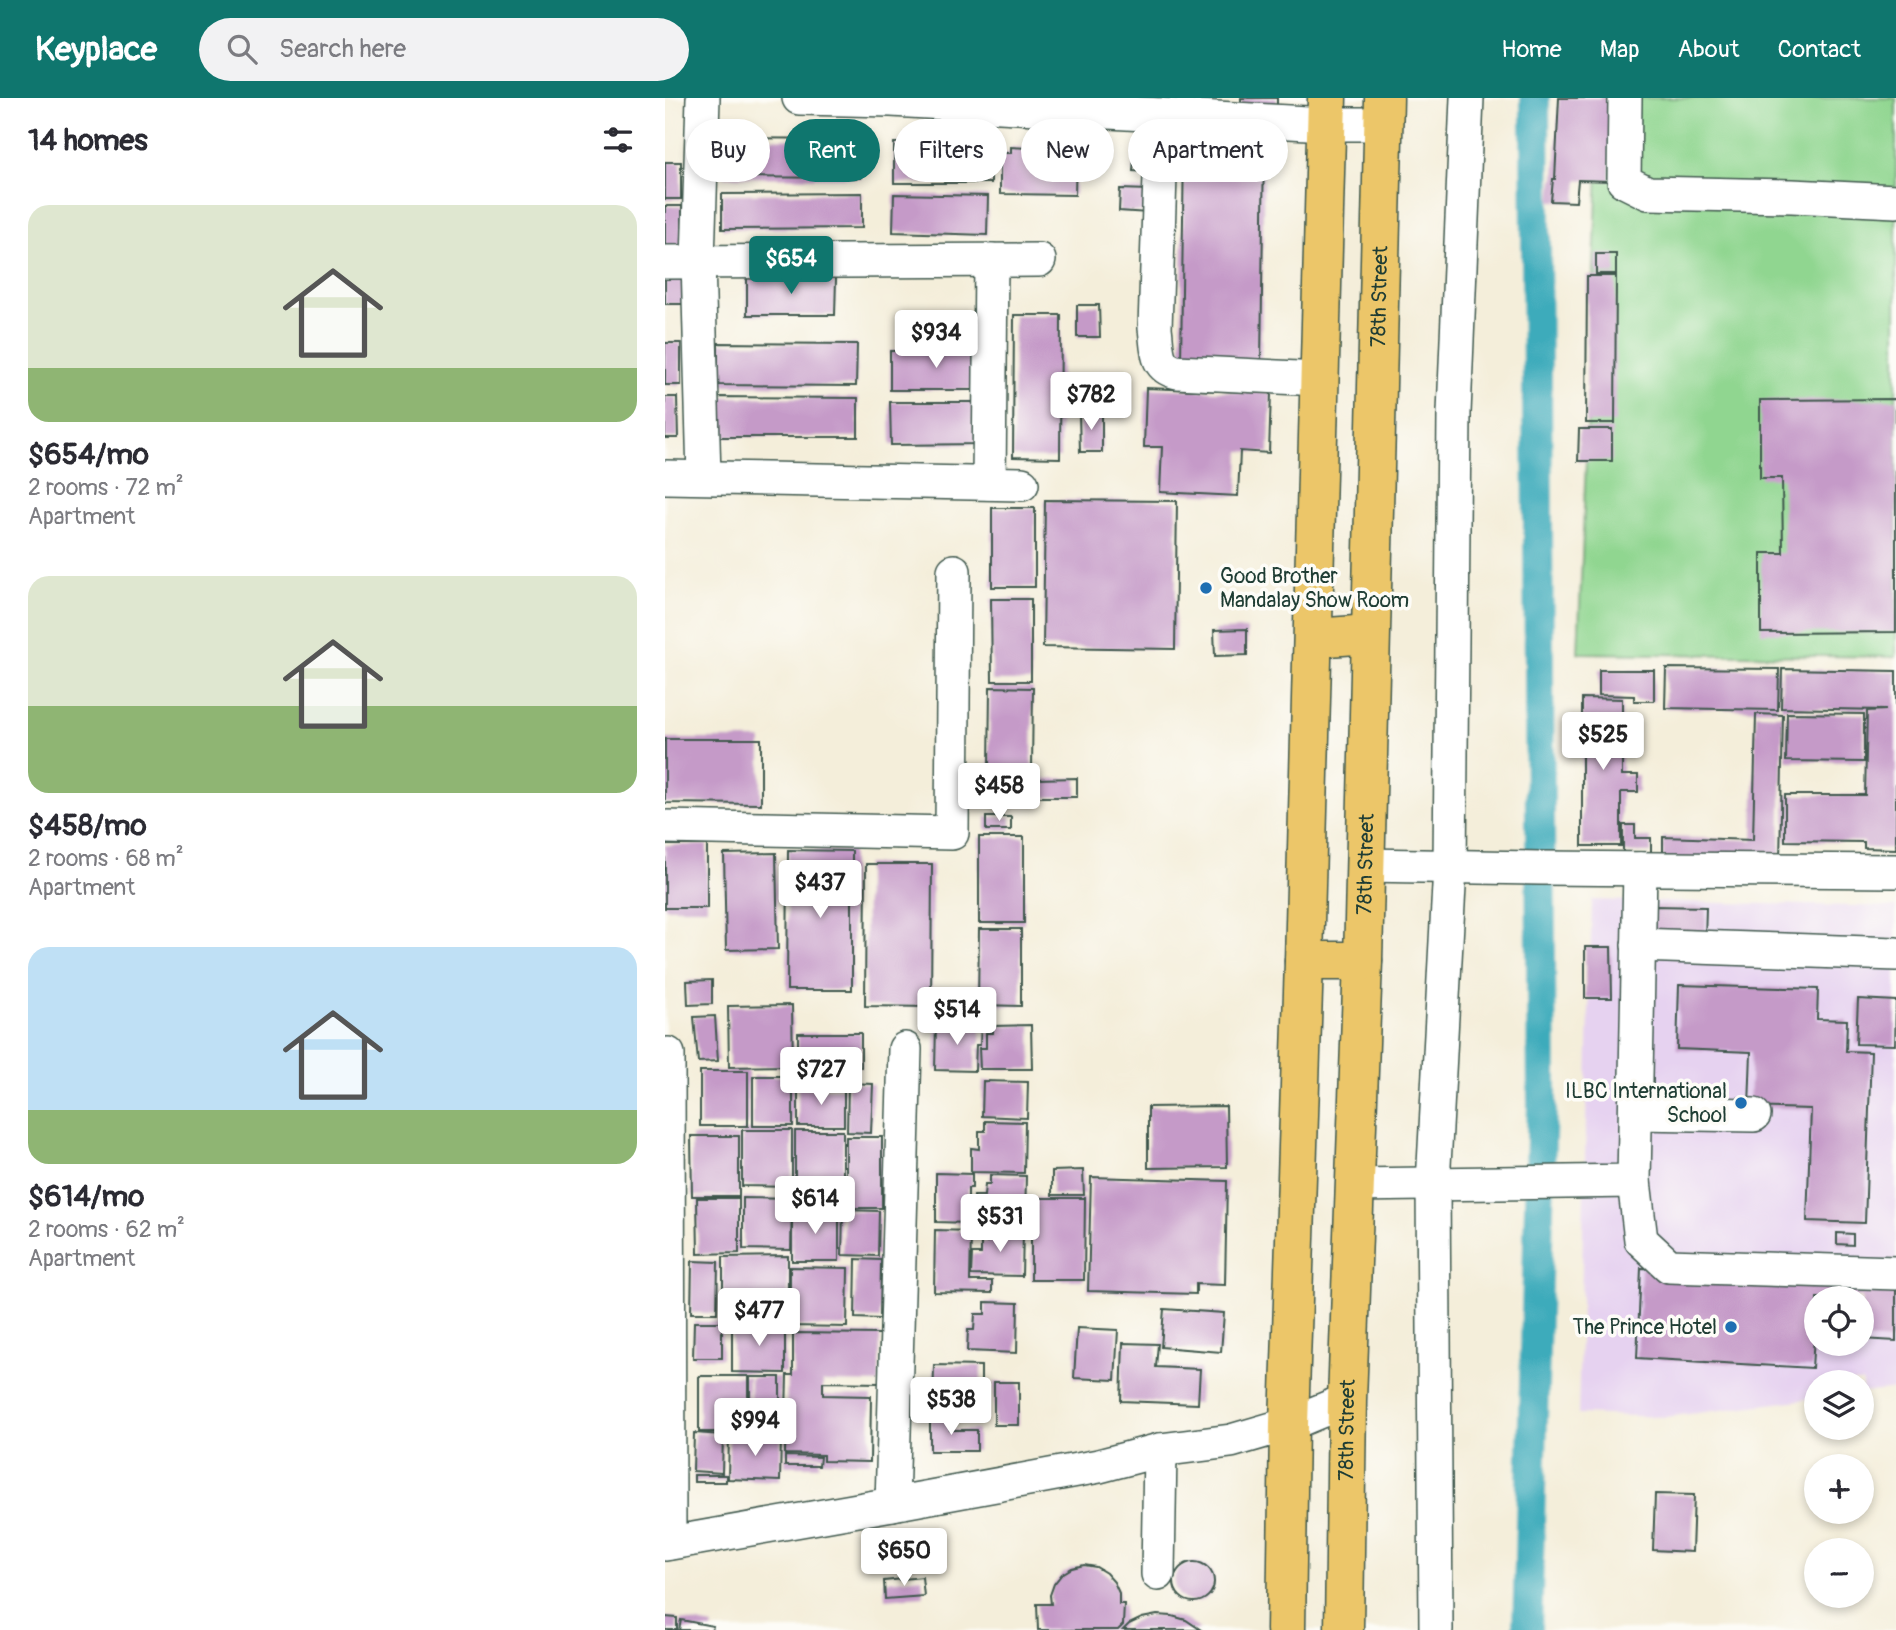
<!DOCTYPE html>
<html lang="en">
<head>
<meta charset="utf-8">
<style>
  :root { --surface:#fff; --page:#f2f2f3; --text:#2b2b33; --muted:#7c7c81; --accent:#0f766e }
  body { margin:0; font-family:Pangolin,sans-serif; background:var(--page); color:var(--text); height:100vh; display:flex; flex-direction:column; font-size:26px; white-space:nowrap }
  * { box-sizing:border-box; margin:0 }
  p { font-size:23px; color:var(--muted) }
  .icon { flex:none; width:38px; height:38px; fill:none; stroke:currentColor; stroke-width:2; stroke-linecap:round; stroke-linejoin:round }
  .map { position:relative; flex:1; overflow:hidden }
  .drawer { display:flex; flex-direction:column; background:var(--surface); width:665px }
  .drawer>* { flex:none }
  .guide { position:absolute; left:21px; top:21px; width:665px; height:63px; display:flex; gap:14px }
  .fabs { position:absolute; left:1139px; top:1188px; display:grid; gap:14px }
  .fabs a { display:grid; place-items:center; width:70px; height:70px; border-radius:50%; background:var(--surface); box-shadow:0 4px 10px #0003; font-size:35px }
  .price { position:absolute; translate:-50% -60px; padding:0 16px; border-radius:7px; background:#fff; color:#222; font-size:23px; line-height:46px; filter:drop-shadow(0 2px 4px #0008) }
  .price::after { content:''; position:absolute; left:50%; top:42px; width:21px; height:16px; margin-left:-10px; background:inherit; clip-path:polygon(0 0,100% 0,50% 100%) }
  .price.on { background:var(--accent); color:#fff }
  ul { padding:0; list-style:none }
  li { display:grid; align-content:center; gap:14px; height:371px; padding:0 28px }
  li span { display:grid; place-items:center; height:217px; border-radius:21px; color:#555 }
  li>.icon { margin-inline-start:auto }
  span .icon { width:126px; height:126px; fill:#fffc; stroke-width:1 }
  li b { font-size:30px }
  h2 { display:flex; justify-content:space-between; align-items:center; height:84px; padding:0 28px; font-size:30px }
  .pill { padding:0 24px; border-radius:32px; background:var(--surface); box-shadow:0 4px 10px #0003; font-size:24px; line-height:63px }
  .pill.on { background:var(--accent); color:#fff }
  header { display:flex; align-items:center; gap:42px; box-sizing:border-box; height:98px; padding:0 35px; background:var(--accent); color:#fff }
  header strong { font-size:33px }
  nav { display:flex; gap:38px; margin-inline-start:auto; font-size:24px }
  .search { width:490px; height:63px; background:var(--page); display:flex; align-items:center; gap:18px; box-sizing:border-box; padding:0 24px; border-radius:38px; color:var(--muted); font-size:26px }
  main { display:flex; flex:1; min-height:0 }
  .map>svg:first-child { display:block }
</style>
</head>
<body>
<header>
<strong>Keyplace</strong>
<div class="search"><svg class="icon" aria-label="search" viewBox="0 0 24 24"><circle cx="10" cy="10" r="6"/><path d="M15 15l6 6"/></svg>Search here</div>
<nav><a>Home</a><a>Map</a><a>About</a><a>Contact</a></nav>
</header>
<main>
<section class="drawer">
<h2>14 homes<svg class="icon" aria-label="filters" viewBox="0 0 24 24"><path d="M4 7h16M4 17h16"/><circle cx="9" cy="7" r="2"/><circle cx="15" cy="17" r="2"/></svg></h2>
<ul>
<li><span style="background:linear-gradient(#dfe7d0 75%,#8fb573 0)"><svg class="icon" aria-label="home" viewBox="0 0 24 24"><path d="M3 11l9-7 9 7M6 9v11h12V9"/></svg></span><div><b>$654/mo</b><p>2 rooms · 72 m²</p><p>Apartment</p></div></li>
<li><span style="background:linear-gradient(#dfe7d0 60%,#8fb573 0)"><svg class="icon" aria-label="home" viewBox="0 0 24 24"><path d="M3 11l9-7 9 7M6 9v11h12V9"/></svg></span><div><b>$458/mo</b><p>2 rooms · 68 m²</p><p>Apartment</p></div></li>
<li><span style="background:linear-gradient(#bfe0f5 75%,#8fb573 0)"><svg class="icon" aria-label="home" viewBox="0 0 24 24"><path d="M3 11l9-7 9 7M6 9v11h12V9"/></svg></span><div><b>$614/mo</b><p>2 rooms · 62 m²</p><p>Apartment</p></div></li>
</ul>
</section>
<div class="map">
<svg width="1231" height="1532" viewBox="0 0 1231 1532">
  <rect width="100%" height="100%" fill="#fdfcf7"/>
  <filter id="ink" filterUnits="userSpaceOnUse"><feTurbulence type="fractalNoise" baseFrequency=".0143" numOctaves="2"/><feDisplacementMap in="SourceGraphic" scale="14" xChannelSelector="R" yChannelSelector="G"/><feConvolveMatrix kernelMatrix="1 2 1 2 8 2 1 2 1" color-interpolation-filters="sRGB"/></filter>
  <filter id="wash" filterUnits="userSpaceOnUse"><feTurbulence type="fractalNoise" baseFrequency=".00686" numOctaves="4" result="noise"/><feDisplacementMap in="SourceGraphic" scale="28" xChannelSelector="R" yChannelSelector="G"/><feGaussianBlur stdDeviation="1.57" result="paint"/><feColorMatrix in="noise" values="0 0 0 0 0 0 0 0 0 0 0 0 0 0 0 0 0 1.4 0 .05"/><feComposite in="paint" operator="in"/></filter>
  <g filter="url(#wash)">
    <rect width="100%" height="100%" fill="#f4eeda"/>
    <!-- built -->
    <path fill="#e6d2f0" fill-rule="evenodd" d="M927,802l304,7v482l-34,4v-11h-45l-1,16 -151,19 -87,-3zM1152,1200h45v46h-45z"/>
    <!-- green -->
    <polygon fill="#90d690" stroke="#588a62" stroke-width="2" points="936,0 1231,0 1231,559 913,555"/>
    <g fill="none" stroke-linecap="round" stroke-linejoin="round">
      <!-- canal -->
      <polyline stroke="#3cabbb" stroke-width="30" points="862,1532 877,1005 870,0"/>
    </g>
    <g id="blocks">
      <!-- building -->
      <g fill="#c59ac8">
        <polygon points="576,0 612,0 612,8 576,7"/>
        <polygon points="894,0 949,0 945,83 913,82 911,104 886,103 888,81 890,81"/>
        <polygon points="59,40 196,41 196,80 59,79"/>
        <rect x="229" y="45" width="97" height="40"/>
        <polygon points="362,45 384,45 384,50 399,50 399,56 411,56 410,97 335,96 335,55 346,55 346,49 362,50"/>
        <polygon points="470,49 485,51 483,74 468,73"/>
        <polygon points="519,49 599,49 596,266 516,265"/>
        <rect x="0" y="64" width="16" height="37"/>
        <polygon points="455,91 484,92 483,115 454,113"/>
        <polygon points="197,95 197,130 57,131 57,96"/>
        <polygon points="229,96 323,98 322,137 228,134"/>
        <rect x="0" y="108" width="17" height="45"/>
        <rect x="931" y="156" width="20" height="20"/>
        <rect x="0" y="174" width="21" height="32"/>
        <polygon points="922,178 951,178 950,325 921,325"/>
        <polygon points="82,180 171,180 170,217 82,217"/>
        <polygon points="412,207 434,207 435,239 412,239"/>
        <polygon points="349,217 396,217 395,360 348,359"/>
        <rect x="0" y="245" width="16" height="42"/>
        <polygon points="53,245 192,246 191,288 53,287"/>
        <rect x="225" y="253" width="91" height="39"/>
        <polygon points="481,290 606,295 604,355 575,353 573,398 495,394 497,349 479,349"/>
        <polygon points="0,299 12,299 13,340 0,340"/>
        <polygon points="53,299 193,300 193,339 52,339"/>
        <polygon points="1231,301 1231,534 1096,535 1096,455 1118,455 1117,380 1095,380 1095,302"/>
        <polygon points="225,304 316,304 316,346 226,347"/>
        <polygon points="437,314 437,354 415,354 414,315"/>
        <polygon points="914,331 947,331 947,363 913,363"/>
        <polygon points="380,402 512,403 510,551 378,549"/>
        <rect x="327" y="410" width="43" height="79"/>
        <polygon points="326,501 366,501 366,583 327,583"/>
        <polygon points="582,531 582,557 550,558 549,532"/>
        <polygon points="1001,570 1114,571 1113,612 1000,610"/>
        <polygon points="1117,571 1231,573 1231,751 1199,750 1199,744 1120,743 1120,697 1200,697 1202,613 1221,612 1116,610"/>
        <polygon points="934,572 989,572 989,603 969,603 969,598 934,597"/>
        <polygon points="325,589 368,590 367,671 324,670"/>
        <polygon points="917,600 957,601 957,677 973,677 973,694 956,694 956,748 917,748"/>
        <polygon points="1122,615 1199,616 1199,664 1121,663"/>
        <polygon points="1091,616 1118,617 1115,763 998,761 998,739 1088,742"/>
        <polygon points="0,641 96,641 96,706 0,705"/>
        <polygon points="412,680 412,699 372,699 372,681"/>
        <rect x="321" y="719" width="25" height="13"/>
        <polygon points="958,727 970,727 970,740 986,740 986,755 958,755"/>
        <rect x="314" y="739" width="45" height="86"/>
        <rect x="0" y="747" width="42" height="63"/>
        <polygon points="123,752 187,753 187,892 122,892"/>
        <polygon points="111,755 113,851 61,852 59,756"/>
        <polygon points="201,766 267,766 266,909 200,908"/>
        <polygon points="989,808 1041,809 1040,842 988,841"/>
        <polygon points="314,831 356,831 356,908 313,907"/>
        <polygon points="920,849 946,849 947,900 920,900"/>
        <polygon points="47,882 47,906 23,907 22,883"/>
        <polygon points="1014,887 1153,891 1152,921 1182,922 1181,953 1206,954 1200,1125 1142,1123 1146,1011 1084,1009 1086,954 1012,951"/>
        <polygon points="1193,901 1231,903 1230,947 1191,946"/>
        <polygon points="127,907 128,968 64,969 63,908"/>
        <polygon points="50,918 53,963 33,964 29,919"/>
        <polygon points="271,926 316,927 315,947 311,947 310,973 270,972"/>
        <polygon points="366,927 367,971 315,971 314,950 321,950 321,935 328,935 328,928"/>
        <rect x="133" y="935" width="63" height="34"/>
        <rect x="35" y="973" width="48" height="55"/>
        <rect x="88" y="978" width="40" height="50"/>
        <polygon points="318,983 363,984 362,1020 317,1018"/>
        <polygon points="183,985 208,986 206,1035 182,1034"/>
        <rect x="133" y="990" width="46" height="38"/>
        <polygon points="561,1008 562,1069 483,1070 483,1009"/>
        <polygon points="320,1023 360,1024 359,1075 306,1074 306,1050 314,1051 314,1033 320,1033"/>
        <polygon points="77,1032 127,1032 127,1089 77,1088"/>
        <rect x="130" y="1033" width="48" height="74"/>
        <polygon points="26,1038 74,1038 74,1098 27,1098"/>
        <rect x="181" y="1039" width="36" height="71"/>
        <polygon points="418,1072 419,1097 387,1097 387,1073"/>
        <polygon points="271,1075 307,1076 307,1090 303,1090 303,1111 306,1111 305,1125 271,1124"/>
        <polygon points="325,1077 361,1078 360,1122 308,1120 309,1098 319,1098 320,1086 325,1086"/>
        <polygon points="426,1079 562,1083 560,1187 531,1186 531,1196 423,1193"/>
        <polygon points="32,1100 74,1100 74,1155 33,1156"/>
        <polygon points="78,1100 127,1101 126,1152 78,1151"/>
        <polygon points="366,1100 420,1100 419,1182 366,1182"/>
        <rect x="127" y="1112" width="47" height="51"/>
        <polygon points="178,1112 214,1113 213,1158 177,1157"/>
        <polygon points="322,1131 358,1132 357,1178 306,1177 307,1156 316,1156 316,1144 322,1144"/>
        <polygon points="270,1132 306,1133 305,1183 327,1183 327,1195 269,1194"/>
        <polygon points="1172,1135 1188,1136 1188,1147 1172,1146"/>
        <polygon points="123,1158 123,1219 58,1220 58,1159"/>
        <polygon points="191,1161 216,1162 215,1221 190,1220"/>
        <polygon points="27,1163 53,1164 52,1215 26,1215"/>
        <polygon points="125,1169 183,1170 182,1229 125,1228"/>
        <polygon points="976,1170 1231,1184 1231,1243 1197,1241 1197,1200 1152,1200 1152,1238 1149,1238 1147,1270 972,1260"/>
        <polygon points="320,1204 353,1205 352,1255 302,1253 303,1232 309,1232 310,1216 320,1216"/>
        <polygon points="499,1211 559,1215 556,1254 496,1249"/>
        <polygon points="29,1224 57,1224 57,1260 28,1260"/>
        <polygon points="67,1224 120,1225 120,1275 67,1274"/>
        <polygon points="412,1230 453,1232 450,1282 409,1280"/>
        <polygon points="128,1235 215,1236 214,1285 158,1284 158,1297 206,1298 205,1364 158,1363 158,1357 120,1356 122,1277 128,1277"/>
        <polygon points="458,1245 493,1246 491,1269 535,1271 533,1306 456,1303"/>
        <polygon points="269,1267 316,1268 316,1316 268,1316"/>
        <rect x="34" y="1278" width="49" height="56"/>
        <rect x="85" y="1279" width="30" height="30"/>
        <rect x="329" y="1284" width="25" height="43"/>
        <polygon points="87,1312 116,1313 116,1335 87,1334"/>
        <polygon points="265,1319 286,1319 285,1332 312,1332 312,1353 265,1353"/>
        <polygon points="29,1335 58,1337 57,1375 28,1373"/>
        <polygon points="64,1337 116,1339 115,1383 63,1381"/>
        <polygon points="120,1358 155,1359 154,1368 120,1368"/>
        <rect x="29" y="1377" width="32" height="7"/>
        <polygon points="990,1396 1029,1397 1027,1454 988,1452"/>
        <circle cx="529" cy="1484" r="20"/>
        <polygon points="419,1467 431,1469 441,1475 449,1484 454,1495 454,1506 459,1506 458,1527 453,1532 373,1532 372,1506 386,1506 385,1497 389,1486 397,1476 407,1470"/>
        <polygon points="257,1479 259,1498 220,1501 219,1483"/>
        <polygon points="492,1517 507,1518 521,1522 536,1532 458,1532 464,1526 477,1520"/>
        <polygon points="0,1519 12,1520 12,1532 0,1532"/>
        <polygon points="16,1522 48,1528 47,1532 14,1532"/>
      </g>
    </g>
  </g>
  <g filter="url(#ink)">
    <use href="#blocks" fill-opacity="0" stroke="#3f584d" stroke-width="2"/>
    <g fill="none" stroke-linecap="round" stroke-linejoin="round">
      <defs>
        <g id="minor">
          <polyline points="38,0 33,163 39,379"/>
          <polyline points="134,0 226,2 661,26 719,26"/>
          <polyline points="960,0 959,83 983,95 1127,98 1231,103"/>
          <path d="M497,17l-7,213c3,20 -1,39 22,44l143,7"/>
          <polyline points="0,164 374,162"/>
          <polyline points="0,379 357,386"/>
          <polyline points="324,385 326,162"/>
          <polyline points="0,729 287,735 289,473"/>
          <polyline points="700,767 875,770 1231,773"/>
          <polyline points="973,847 1231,856"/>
          <polyline points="3,956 4,1445"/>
          <polyline points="971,1015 1089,1017"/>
          <polyline points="969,1083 976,1142 1004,1168 1231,1175"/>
          <polyline points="689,1087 969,1083 975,771"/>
          <polyline points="227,1406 240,951"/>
          <polyline points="0,1446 227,1406 434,1368 495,1352 566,1343 624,1326 682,1302"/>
          <polyline points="493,1476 495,1352"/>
          <polyline points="771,1532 768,1086 785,769 789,315 802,0"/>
        </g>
        <g id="major">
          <polyline points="621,1532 624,1326 639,863 662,0"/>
          <path id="s1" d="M679,1532l3,-230 16,-439 21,-863"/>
        </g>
        <g id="highway">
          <polyline points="649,540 705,536"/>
          <polyline points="639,863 698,863"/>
        </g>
      </defs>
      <!-- minor casing -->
      <use href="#minor" stroke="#3f584d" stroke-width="36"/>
      <!-- major casing -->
      <use href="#major" stroke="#3f584d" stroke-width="41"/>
      <!-- highway casing -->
      <use href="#highway" stroke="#3f584d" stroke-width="41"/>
      <!-- minor -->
      <use href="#minor" stroke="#fff" stroke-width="33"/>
      <!-- major -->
      <use href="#major" stroke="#ecc669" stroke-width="38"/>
      <!-- highway -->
      <use href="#highway" stroke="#ecc669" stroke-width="38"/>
    </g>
  </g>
  <!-- markers -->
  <g fill="#1f6fb2" stroke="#fdfcf7" stroke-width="2.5">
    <circle cx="541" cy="490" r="7"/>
    <circle cx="1076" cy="1005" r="7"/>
    <circle cx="1066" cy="1229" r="7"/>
  </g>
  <g text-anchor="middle" stroke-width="7" stroke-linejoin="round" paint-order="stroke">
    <!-- street labels -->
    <g font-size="21" fill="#1f3d34" stroke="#fdfcf7">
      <text dy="7" stroke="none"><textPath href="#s1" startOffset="1334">78th Street</textPath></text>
      <text dy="7" stroke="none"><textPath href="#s1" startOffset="766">78th Street</textPath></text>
      <text dy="7" stroke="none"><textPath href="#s1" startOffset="200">78th Street</textPath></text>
    </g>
    <!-- poi labels -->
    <g font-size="21" fill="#1f3d34" stroke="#fdfcf7" text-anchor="end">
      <text x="555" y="485" text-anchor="start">Good Brother<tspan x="555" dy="24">Mandalay Show Room</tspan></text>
      <text x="1062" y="1000">ILBC International<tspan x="1062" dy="24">School</tspan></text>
      <text x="1052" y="1236">The Prince Hotel</text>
    </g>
  </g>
</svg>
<div class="fabs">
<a><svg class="icon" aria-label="locate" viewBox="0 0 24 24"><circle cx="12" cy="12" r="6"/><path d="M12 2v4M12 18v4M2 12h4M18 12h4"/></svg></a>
<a><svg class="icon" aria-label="layers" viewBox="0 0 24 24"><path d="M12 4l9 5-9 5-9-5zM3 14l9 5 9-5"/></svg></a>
<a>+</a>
<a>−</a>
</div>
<b class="price on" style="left:126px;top:198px">$654</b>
<b class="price" style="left:271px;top:272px">$934</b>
<b class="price" style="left:426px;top:334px">$782</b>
<b class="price" style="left:938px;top:674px">$525</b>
<b class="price" style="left:334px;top:725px">$458</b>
<b class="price" style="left:155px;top:822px">$437</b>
<b class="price" style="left:292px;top:949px">$514</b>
<b class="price" style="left:156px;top:1009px">$727</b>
<b class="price" style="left:150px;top:1138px">$614</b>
<b class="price" style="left:335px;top:1156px">$531</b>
<b class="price" style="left:94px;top:1250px">$477</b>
<b class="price" style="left:286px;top:1339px">$538</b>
<b class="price" style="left:90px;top:1360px">$994</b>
<b class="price" style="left:239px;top:1490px">$650</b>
<div class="guide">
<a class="pill">Buy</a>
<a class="pill on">Rent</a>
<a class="pill">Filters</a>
<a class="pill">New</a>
<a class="pill">Apartment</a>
</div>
</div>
</main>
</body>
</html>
